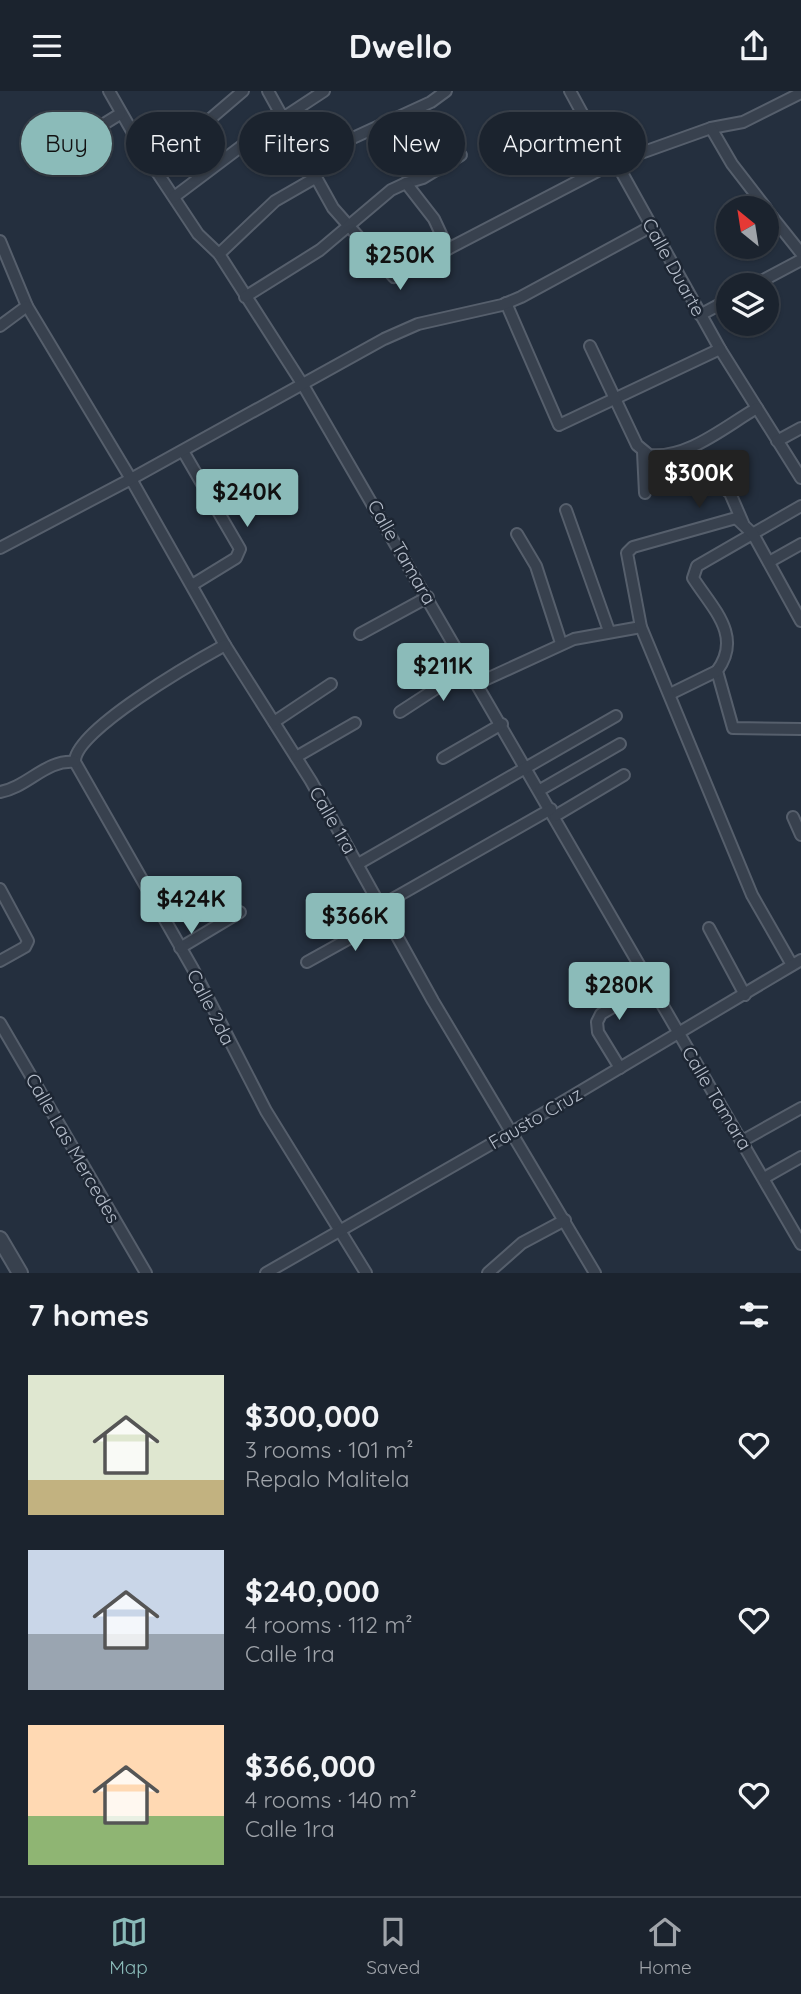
<!DOCTYPE html>
<html lang="en">
<head>
<meta charset="utf-8">
<style>
  :root { --surface:#1b232e; --page:#282f3a; --text:#f1f3f6; --muted:#a0a4aa; --line:#39404a; --accent:#8bbbb9 }
  body { margin:0; font-family:Quicksand,sans-serif; background:var(--page); color:var(--text); height:100vh; display:flex; flex-direction:column; font-size:26px; white-space:nowrap }
  * { box-sizing:border-box; margin:0 }
  p { font-size:23px; color:var(--muted) }
  .icon { flex:none; width:38px; height:38px; fill:none; stroke:currentColor; stroke-width:2; stroke-linecap:round; stroke-linejoin:round }
  .map { position:relative; height:1182px; overflow:hidden }
  .drawer { display:flex; flex-direction:column; background:var(--surface); flex:1 }
  .drawer>* { flex:none }
  .hud { position:absolute; left:21px; top:21px; width:760px; height:63px; display:flex; gap:14px }
  .needle { width:46px; rotate:330deg }
  .fabs { position:absolute; left:716px; top:105px; display:grid; gap:14px }
  .fabs a { display:grid; place-items:center; width:63px; height:63px; border-radius:50%; background:var(--surface); box-shadow:0 2px 5px #0004,0 0 0 2px var(--line); font-size:35px }
  .price { position:absolute; translate:-50% -60px; padding:0 16px; border-radius:7px; background:var(--accent); color:#111; font-size:23px; line-height:46px; filter:drop-shadow(0 2px 4px #0008) }
  .price::after { content:''; position:absolute; left:50%; top:42px; width:21px; height:16px; margin-left:-10px; background:inherit; clip-path:polygon(0 0,100% 0,50% 100%) }
  .price.on { background:#222; color:#fff }
  ul { padding:0; list-style:none }
  li { display:flex; align-items:center; gap:21px; height:175px; padding:0 28px }
  li span { display:grid; place-items:center; flex:none; width:196px; height:140px; border-radius:0px; color:#555 }
  li>.icon { margin-inline-start:auto }
  span .icon { width:84px; height:84px; fill:#fffc; stroke-width:1 }
  li b { font-size:30px }
  h2 { display:flex; justify-content:space-between; align-items:center; height:84px; padding:0 28px; font-size:30px }
  .chip { padding:0 24px; border-radius:32px; background:var(--surface); box-shadow:0 2px 5px #0004,0 0 0 2px var(--line); font-size:24px; line-height:63px }
  .chip.on { background:var(--accent); color:#111 }
  header { display:flex; justify-content:space-between; align-items:center; height:91px; padding:0 28px; background:var(--surface); font-size:32px; font-weight:700 }
  .tab-bar { display:flex; justify-content:space-around; align-items:center; height:98px; border-top:2px solid var(--line); background:var(--surface); font-size:19px; color:var(--muted) }
  .tab-bar a { display:grid; justify-items:center; gap:4px }
  .tab-bar .on { color:var(--accent) }
  .map>svg:first-child { display:block }
</style>
</head>
<body>
<header><svg class="icon" aria-label="menu" viewBox="0 0 24 24"><path d="M4 6h16M4 12h16M4 18h16"/></svg>Dwello<svg class="icon" aria-label="share" viewBox="0 0 24 24"><path d="M12 15V3M7 8l5-5 5 5M5 13v7h14v-7"/></svg></header>
<div class="map">
<svg width="801" height="1182" viewBox="0 0 801 1182">
  <rect width="100%" height="100%" fill="#242f3e"/>
  <g fill="none" stroke-linecap="round" stroke-linejoin="round">
    <defs>
      <g id="minor">
        <polyline points="109,0 145,63 198,143 219,163 303,294 801,1153"/>
        <polyline points="268,0 333,117 394,186 613,72 711,37 743,31 801,2"/>
        <polyline points="570,0 588,33 622,82 720,258 801,387"/>
        <polyline points="711,37 732,73 766,117"/>
        <polyline points="75,51 120,23"/>
        <polyline points="305,69 431,11 446,0"/>
        <polyline points="154,76 243,0"/>
        <polyline points="406,92 423,87 461,64"/>
        <polyline points="174,106 251,48 324,0"/>
        <polyline points="766,118 801,162"/>
        <polyline points="0,150 27,215 131,388 225,554 311,690 433,910 595,1182"/>
        <polyline points="219,163 275,110 315,87"/>
        <polyline points="754,194 801,169"/>
        <polyline points="245,206 320,159 391,99 406,92 434,128 448,158"/>
        <polyline points="506,212 559,334 720,258"/>
        <polyline points="700,224 728,209"/>
        <polyline points="0,235 27,215"/>
        <path d="M590,255l47,99 12,10c39,4 75,-28 108,-47"/>
        <polyline points="777,350 801,337"/>
        <polyline points="183,360 240,458 236,467 192,494"/>
        <polyline points="643,361 645,402"/>
        <polyline points="717,392 730,402 743,432"/>
        <path d="M801,415l-104,60 -4,12c20,31 50,58 24,93l16,57 68,1"/>
        <polyline points="566,419 609,540"/>
        <polyline points="517,443 536,475 561,552"/>
        <polyline points="0,457 131,388 384,248 418,233 502,214 521,206 652,135"/>
        <polyline points="769,471 801,453"/>
        <polyline points="360,543 428,506"/>
        <path d="M225,554c-29,16 -152,86 -150,117l118,207 73,142 100,162"/>
        <polyline points="478,592 574,548 641,536"/>
        <polyline points="670,603 717,580"/>
        <polyline points="400,621 469,576"/>
        <polyline points="274,631 331,593"/>
        <polyline points="296,666 355,632"/>
        <polyline points="443,667 502,633"/>
        <polyline points="540,699 620,653"/>
        <path d="M0,701c28,-5 46,-33 75,-30"/>
        <polyline points="555,725 624,684"/>
        <polyline points="793,726 801,744"/>
        <polyline points="358,773 616,625"/>
        <polyline points="0,798 28,850 25,856 0,870"/>
        <polyline points="382,814 551,718"/>
        <polyline points="709,837 745,904"/>
        <polyline points="180,857 240,821"/>
        <polyline points="307,871 388,826"/>
        <polyline points="792,874 752,804 641,536 627,462 633,456 736,427 753,443 801,530"/>
        <polyline points="0,932 146,1182"/>
        <polyline points="620,977 598,941 597,931 601,923 650,894"/>
        <polyline points="742,1050 801,1017"/>
        <polyline points="764,1087 801,1066"/>
        <polyline points="266,1182 512,1041 801,869"/>
        <polyline points="488,1182 522,1152 565,1129"/>
      </g>
      <polyline id="tertiary" points="0,1148 20,1182"/>
    </defs>
    <!-- minor casing -->
    <use href="#minor" stroke="#565f6c" stroke-width="14"/>
    <!-- tertiary casing -->
    <use href="#tertiary" stroke="#565f6c" stroke-width="18"/>
    <!-- minor -->
    <use href="#minor" stroke="#38414e" stroke-width="10"/>
    <!-- tertiary -->
    <use href="#tertiary" stroke="#38414e" stroke-width="14"/>
  </g>
  <g text-anchor="middle" stroke-width="5" stroke-linejoin="round" paint-order="stroke">
    <!-- street labels -->
    <g font-size="19" fill="#b4bcc9" stroke="#1d2633">
      <text transform="translate(674 176) rotate(61)" y="7">Calle Duarte</text>
      <text transform="translate(402 461) rotate(60)" y="7">Calle Tamara</text>
      <text transform="translate(333 729) rotate(60)" y="7">Calle 1ra</text>
      <text transform="translate(211 916) rotate(63)" y="7">Calle 2da</text>
      <text transform="translate(717 1007) rotate(59)" y="7">Calle Tamara</text>
      <text transform="translate(535 1027) rotate(-30)" y="7">Fausto Cruz</text>
      <text transform="translate(73 1057) rotate(60)" y="7">Calle Las Mercedes</text>
    </g>
  </g>
</svg>
<div class="fabs">
<a><svg class="needle" viewBox="-14 -14 28 28"><path d="M0-13l5 13h-10z" fill="#e53935"/><path d="M0 13l5-13h-10z" fill="#a0a4aa"/></svg></a>
<a><svg class="icon" aria-label="layers" viewBox="0 0 24 24"><path d="M12 4l9 5-9 5-9-5zM3 14l9 5 9-5"/></svg></a>
</div>
<b class="price" style="left:400px;top:201px">$250K</b>
<b class="price on" style="left:699px;top:419px">$300K</b>
<b class="price" style="left:247px;top:438px">$240K</b>
<b class="price" style="left:443px;top:612px">$211K</b>
<b class="price" style="left:191px;top:845px">$424K</b>
<b class="price" style="left:355px;top:862px">$366K</b>
<b class="price" style="left:619px;top:931px">$280K</b>
<div class="hud">
<a class="chip on">Buy</a>
<a class="chip">Rent</a>
<a class="chip">Filters</a>
<a class="chip">New</a>
<a class="chip">Apartment</a>
</div>
</div>
<section class="drawer">
<h2>7 homes<svg class="icon" aria-label="filters" viewBox="0 0 24 24"><path d="M4 7h16M4 17h16"/><circle cx="9" cy="7" r="2"/><circle cx="15" cy="17" r="2"/></svg></h2>
<ul>
<li><span style="background:linear-gradient(#dfe7d0 75%,#c2b280 0)"><svg class="icon" aria-label="home" viewBox="0 0 24 24"><path d="M3 11l9-7 9 7M6 9v11h12V9"/></svg></span><div><b>$300,000</b><p>3 rooms · 101 m²</p><p>Repalo Malitela</p></div><svg class="icon" aria-label="heart" viewBox="0 0 24 24"><path d="M12 20l-8-8c-3-5 5-10 8-4 3-6 11-1 8 4z"/></svg></li>
<li><span style="background:linear-gradient(#c9d6e8 60%,#9aa5b1 0)"><svg class="icon" aria-label="home" viewBox="0 0 24 24"><path d="M3 11l9-7 9 7M6 9v11h12V9"/></svg></span><div><b>$240,000</b><p>4 rooms · 112 m²</p><p>Calle 1ra</p></div><svg class="icon" aria-label="heart" viewBox="0 0 24 24"><path d="M12 20l-8-8c-3-5 5-10 8-4 3-6 11-1 8 4z"/></svg></li>
<li><span style="background:linear-gradient(#ffd9b3 65%,#8fb573 0)"><svg class="icon" aria-label="home" viewBox="0 0 24 24"><path d="M3 11l9-7 9 7M6 9v11h12V9"/></svg></span><div><b>$366,000</b><p>4 rooms · 140 m²</p><p>Calle 1ra</p></div><svg class="icon" aria-label="heart" viewBox="0 0 24 24"><path d="M12 20l-8-8c-3-5 5-10 8-4 3-6 11-1 8 4z"/></svg></li>
</ul>
</section>
<nav class="tab-bar">
<a class="on"><svg class="icon" aria-label="map" viewBox="0 0 24 24"><path d="M3 6l6-2 6 2 6-2v14l-6 2-6-2-6 2zM9 4v14M15 6v14"/></svg>Map</a>
<a><svg class="icon" aria-label="saved" viewBox="0 0 24 24"><path d="M7 4h10v16l-5-4-5 4z"/></svg>Saved</a>
<a><svg class="icon" aria-label="home" viewBox="0 0 24 24"><path d="M3 11l9-7 9 7M6 9v11h12V9"/></svg>Home</a>
</nav>
</body>
</html>
